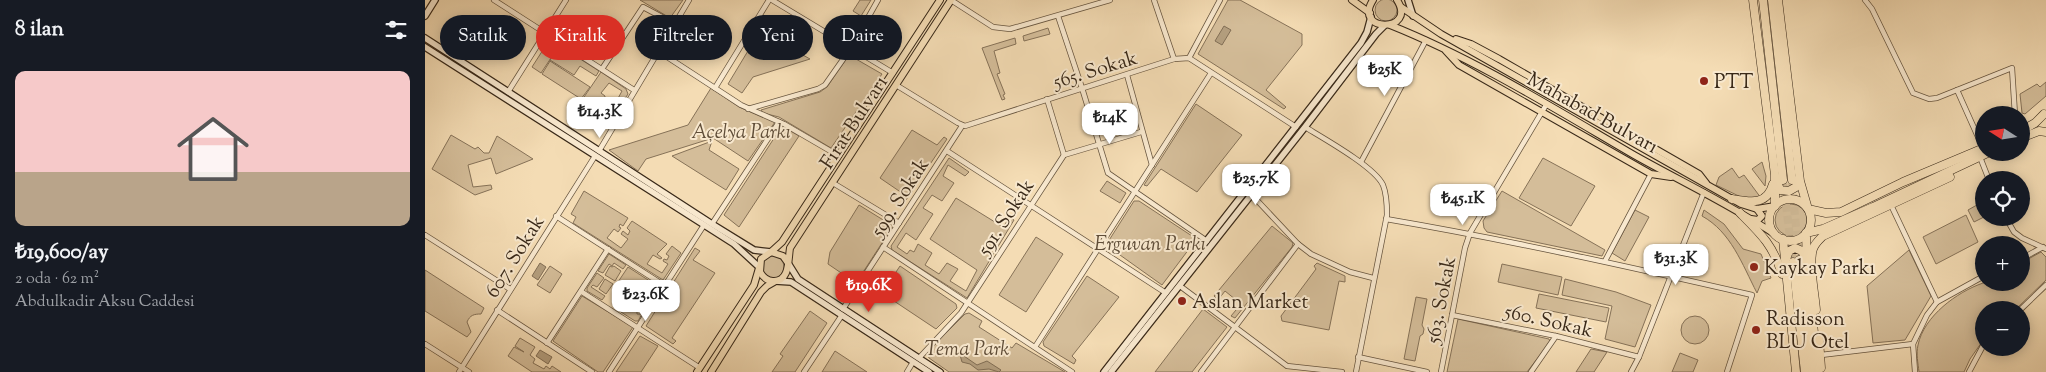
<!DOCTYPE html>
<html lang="tr">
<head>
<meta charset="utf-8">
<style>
  :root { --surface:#171b24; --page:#20242c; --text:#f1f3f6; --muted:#9ea1a6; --accent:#d93025 }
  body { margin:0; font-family:"Sorts Mill Goudy",serif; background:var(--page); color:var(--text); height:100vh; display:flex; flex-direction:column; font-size:19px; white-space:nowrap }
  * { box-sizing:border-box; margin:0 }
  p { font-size:16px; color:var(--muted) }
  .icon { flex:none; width:28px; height:28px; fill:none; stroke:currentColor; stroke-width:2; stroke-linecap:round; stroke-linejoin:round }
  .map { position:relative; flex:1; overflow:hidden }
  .side { display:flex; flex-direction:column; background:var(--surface); width:425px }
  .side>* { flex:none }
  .guide { position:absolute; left:15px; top:15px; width:475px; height:45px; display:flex; gap:10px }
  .needle { width:32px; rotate:282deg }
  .tools { position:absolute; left:1550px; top:106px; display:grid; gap:10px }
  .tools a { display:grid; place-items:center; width:55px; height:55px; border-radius:50%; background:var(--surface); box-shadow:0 2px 12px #0003; font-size:25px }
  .price { position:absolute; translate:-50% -42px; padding:0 11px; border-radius:10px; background:#fff; color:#222; font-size:16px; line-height:32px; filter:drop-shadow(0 1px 2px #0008) }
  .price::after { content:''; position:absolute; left:50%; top:30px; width:15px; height:11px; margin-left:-8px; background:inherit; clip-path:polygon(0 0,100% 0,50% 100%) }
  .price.selected { background:var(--accent); color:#fff }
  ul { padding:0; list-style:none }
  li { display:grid; align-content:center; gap:10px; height:265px; padding:0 15px }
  li span { display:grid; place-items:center; height:155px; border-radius:10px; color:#555 }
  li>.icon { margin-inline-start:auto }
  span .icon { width:90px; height:90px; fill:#fffc; stroke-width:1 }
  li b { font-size:21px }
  h2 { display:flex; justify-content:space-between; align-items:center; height:60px; padding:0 15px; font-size:21px }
  .tag { padding:0 18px; border-radius:22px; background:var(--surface); box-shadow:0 2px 12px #0003; font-size:18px; line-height:45px }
  .tag.selected { background:var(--accent); color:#fff }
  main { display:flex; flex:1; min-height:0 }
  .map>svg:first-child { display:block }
</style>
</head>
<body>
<main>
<section class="side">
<h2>8 ilan<svg class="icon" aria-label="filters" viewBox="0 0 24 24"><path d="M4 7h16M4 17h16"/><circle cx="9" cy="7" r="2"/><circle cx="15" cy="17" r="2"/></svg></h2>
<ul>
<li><span style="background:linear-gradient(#f6c9c9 65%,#b9a48a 0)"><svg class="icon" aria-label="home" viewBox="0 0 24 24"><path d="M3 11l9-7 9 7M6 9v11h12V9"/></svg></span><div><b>₺19,600/ay</b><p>2 oda · 62 m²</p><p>Abdulkadir Aksu Caddesi</p></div></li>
</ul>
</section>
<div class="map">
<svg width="1621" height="372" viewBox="0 0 1621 372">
  <rect width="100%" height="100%" fill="#f4dcb4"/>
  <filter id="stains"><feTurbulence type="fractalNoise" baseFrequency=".004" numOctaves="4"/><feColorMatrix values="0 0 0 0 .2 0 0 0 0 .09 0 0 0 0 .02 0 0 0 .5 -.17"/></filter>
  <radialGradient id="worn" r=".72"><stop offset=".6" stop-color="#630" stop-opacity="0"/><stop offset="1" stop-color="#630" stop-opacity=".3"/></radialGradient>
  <!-- green -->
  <g fill="#d4bd99" stroke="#867258">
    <circle cx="961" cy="10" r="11"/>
    <polygon points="215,0 258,0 245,18"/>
    <polygon points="435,0 446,0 436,16 428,11"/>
    <polygon points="803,0 815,0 877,34 877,45 841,90 861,107 859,109 773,54"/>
    <polygon points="283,16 300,27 282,54 266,43"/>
    <polygon points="623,28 625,34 599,41 598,36"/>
    <polygon points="335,31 385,59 328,77 317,93 303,84"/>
    <polygon points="590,38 591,44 569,51 575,73 572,74 580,94 578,95 580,99 577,100 557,48"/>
    <polygon points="125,39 129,42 121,54 126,58 116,73 107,67"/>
    <polygon points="135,46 174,71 171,76 155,66 149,75 125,60"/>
    <polygon points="424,55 457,74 406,148 354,117 338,113 336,110 395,92 402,87"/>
    <polygon points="125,61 165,87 156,99 117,74"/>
    <polygon points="176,72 201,89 203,94 187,118 178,112 186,100 191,102 197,91 184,83 176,93 180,96 179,105 175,111 157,100"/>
    <polygon points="1621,82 1621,96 1600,114 1597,113 1595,94 1612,84 1615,87"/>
    <polygon points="286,88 314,107 350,122 323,161 288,138 221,159 213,171 184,150 263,125"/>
    <polygon points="771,104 817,135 772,192 736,169 722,186 719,185"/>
    <polygon points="357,126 374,136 314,227 299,215"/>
    <polygon points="487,130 512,145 519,137 522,139 481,200 475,196 477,193 455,178"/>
    <polygon points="26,135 50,149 53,147 59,153 64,153 72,136 108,159 71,174 66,158 43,165 48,187 66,185 67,189 50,195 7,169"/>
    <polygon points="287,141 284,150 314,169 301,190 247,156"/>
    <polygon points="524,158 544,172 540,176 523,165 518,176 529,183 517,201 507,195 498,208 508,214 491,240 481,233 472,247 482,254 485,250 489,252 493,244 507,253 500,265 514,274 522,263 533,269 525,281 541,291 552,270 505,239 531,198 578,227 585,217 589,220 542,298 467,250 466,246"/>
    <polygon points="1118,158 1170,186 1146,226 1094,198"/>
    <polygon points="1337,162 1341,176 1340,186 1327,169"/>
    <polygon points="1307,168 1314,178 1319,175 1336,198 1322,200 1291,185 1294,177"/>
    <polygon points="682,181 701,193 695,203 675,191"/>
    <polygon points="159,191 203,218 198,226 195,224 194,227 196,228 193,232 189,229 182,238 196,248 203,239 196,234 198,231 203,235 205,231 202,228 207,221 242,244 232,254 237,258 235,259 228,255 222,264 237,273 243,264 238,261 239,259 242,260 244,256 241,254 247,246 256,253 238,280 148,223 151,217 146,214"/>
    <polygon points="1077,191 1180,250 1177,256 1062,232 1059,228 1058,221"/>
    <polygon points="709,201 714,201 770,238 770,241 737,285 681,245"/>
    <polygon points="1559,201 1559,217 1549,222 1543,210"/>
    <circle cx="1366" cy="220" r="16"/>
    <polygon points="434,205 468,226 431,283 403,264 405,252"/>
    <polygon points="1210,210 1224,217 1200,261 1187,253"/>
    <path d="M1279,210l20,14 19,25 18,5 10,24 -9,3 -5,12c-15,-29 -26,-61 -55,-77z"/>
    <polygon points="1541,215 1553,242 1511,264 1498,237"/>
    <polygon points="847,226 868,243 867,247 810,318 806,316 816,304 800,291 793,300 789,296"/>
    <polygon points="611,237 638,254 601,312 574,295"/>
    <polygon points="270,248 275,251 268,260 290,273 247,338 251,341 248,344 221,326"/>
    <polygon points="1484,250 1506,296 1480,340 1448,343 1442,286"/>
    <path d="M1616,252l5,5v23l-31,30h-31v29l-14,20 -6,13h-45c-1,-9 -3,-18 -1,-27 6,-29 39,-53 65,-62 10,-4 27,-1 38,-1v-19z"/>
    <polygon points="184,254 201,265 198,269 189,263 187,266 184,264 178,273 173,271"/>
    <circle cx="348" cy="267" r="11"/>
    <polygon points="892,263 920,276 920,282 914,281 904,330 857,321 856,316 891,269 889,266"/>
    <polygon points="1077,264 1137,277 1133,295 1073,282"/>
    <polygon points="125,266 137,274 125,293 112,285"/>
    <polygon points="185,266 187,267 189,266 196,271 190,281 180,275"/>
    <polygon points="475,266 531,304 532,308 511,329 457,293"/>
    <polygon points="203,267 234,287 221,306 218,304 220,289 193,282"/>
    <path d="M0,270l59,38 -3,6c-7,0 -11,1 -14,8l4,10 -4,5 -42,-26z"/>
    <polygon points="172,273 179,278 172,287 168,285 166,287 180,296 177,300 162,291 162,288"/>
    <polygon points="662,276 694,297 647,356 651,360 649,364 619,346 618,342"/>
    <polygon points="180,279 188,284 181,294 174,289"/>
    <polygon points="1140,279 1191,292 1226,305 1210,347 1180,339 1187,306 1137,295"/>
    <polygon points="1114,294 1184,308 1181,322 1111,308"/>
    <polygon points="157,296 208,327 178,372 173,372 128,341"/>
    <polygon points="991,297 1002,299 997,325 999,329 998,334 995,336 990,361 979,359"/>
    <polygon points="198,308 212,311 212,314 217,314 213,321 210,321 196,312"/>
    <polygon points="778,309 802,327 767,372 730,372"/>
    <polygon points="385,311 402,323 370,372 347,372 358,356 355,354"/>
    <polygon points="544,313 557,321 554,327 587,348 591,343 640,372 524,372 504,358 502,352 540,314"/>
    <circle cx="1270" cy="330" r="14"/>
    <polygon points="1033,319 1124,339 1125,342 1102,372 1022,372"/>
    <polygon points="215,336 233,346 216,372 191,372"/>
    <polygon points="95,338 110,347 105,355 110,359 108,363 119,369 121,366 125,369 127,366 136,372 107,372 83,356 89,347 99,352 90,346"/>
    <polygon points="1166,349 1182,352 1169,372 1151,372"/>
    <polygon points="410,351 442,372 397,372"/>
    <polygon points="1255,353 1273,360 1268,372 1247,372"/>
  </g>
  <!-- water -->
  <g fill="#b49f7f" stroke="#826f56">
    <polygon points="799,26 806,30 797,45 790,41"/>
    <polygon points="115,263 121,267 113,280 107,276"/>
    <polygon points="115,350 127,357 123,364 111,356"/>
    <polygon points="536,354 552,365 562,361 576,370 574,372 564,369 553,370 545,364 537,362 535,355"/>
  </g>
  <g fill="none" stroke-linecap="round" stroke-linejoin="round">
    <!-- highway-tunnel -->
    <g stroke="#ceb895" stroke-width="8" stroke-dasharray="8 4" stroke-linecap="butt">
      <polyline points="1358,180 1368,262"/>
      <polyline points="1367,183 1374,260"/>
    </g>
    <defs>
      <g id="street">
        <polyline points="69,0 209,90"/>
        <polyline points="347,0 468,73"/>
        <polyline points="526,0 568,27 585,29 685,0"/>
        <polyline points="729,0 749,59"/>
        <polyline points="1440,0 1447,9 1488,93 1504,99 1512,98 1587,68 1590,115"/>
        <polyline points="633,16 657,88 683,173 782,241"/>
        <polyline points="233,51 316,105 359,124 414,156"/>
        <polyline points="764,58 795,0"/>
        <polyline points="177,69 218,7 250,24"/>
        <polyline points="702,75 727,165"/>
        <polyline points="471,85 533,123 540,126 749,59 764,58 871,127"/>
        <polyline points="290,88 344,0"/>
        <polyline points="1532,90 1558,148"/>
        <polyline points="83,92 141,0"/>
        <polyline points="622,99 639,155"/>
        <polyline points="323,109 393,89 400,85 426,48 453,0"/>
        <path d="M880,127c18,11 70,40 78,58 4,10 4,20 4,30l-31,157"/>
        <polyline points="174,151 264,0"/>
        <polyline points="522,151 741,293"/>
        <polyline points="1555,157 1564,180"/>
        <polyline points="936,162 1001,40"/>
        <polyline points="408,183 474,223"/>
        <polyline points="827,195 873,244 886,254 925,272 948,278"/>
        <polyline points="1466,205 1512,302"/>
        <polyline points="131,216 240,286"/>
        <polyline points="1581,218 1589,232 1597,238 1621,249"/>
        <path d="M961,219c123,21 244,48 366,76l-25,77"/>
        <polyline points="287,224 354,122"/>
        <polyline points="0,235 85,289"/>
        <polyline points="458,247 647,372"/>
        <polyline points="1596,259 1618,247"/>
        <polyline points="1180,261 1226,174"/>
        <polyline points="755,286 862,366 917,372"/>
        <polyline points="157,292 275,368"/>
        <polyline points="418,309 537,126"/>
        <polyline points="72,310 167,372"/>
        <polyline points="1595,310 1621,285"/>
        <polyline points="1027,315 1131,336 1214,357"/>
        <polyline points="122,343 183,249"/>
        <polyline points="0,344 44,372"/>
        <polyline points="610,347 786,73"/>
        <polyline points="1396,355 1488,344"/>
        <polyline points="933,357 1002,372"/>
        <polyline points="494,358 536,313 639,155 716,132"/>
        <polyline points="34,372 170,156"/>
        <polyline points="184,372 279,225"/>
        <polyline points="379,372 417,315"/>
        <polyline points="482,372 488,362"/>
        <polyline points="776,372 873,244"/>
        <polyline points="1016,372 1040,248 1045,233 1121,105"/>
        <polyline points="1106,372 1131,336"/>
        <polyline points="1206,372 1214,357 1279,192"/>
        <polyline points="1490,372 1488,344 1502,315 1512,302 1559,276"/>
        <polyline points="1544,372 1559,344"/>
      </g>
      <g id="secondary">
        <polyline points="983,0 988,16"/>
        <polyline points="0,16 10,0"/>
        <polyline points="0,38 287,224 329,250 346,252"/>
        <polyline points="0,47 309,244 334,267"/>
        <polyline points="363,263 373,279 515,372"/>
        <polyline points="350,281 366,282 504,372"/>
        <polyline points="679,372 936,43 942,32 946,17"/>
        <polyline points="686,372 880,127 951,34 959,26"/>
      </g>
      <g id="primary">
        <polyline points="927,0 945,13"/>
        <path d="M948,0c-21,33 45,33 24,0"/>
        <polyline points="976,7 1016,34 1316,204 1332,209 1350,206"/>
        <path d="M965,25c85,34 165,84 244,130 48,27 97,50 142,80"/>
        <polyline points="1031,39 1046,44 1074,59 1274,174 1281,183"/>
        <polyline points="1021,51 1034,65 1226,174 1246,177"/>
        <polyline points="1326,219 1333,220 1337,216 1332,209"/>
        <polyline points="346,252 357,242 515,0"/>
        <path d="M363,263l-5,-7 -12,-4 -10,7 -1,13c3,5 7,9 13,9 17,1 15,-21 17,-33l161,-248"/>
        <polyline points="272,372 329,285 334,268"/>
        <polyline points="286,372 336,292 342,286 349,282"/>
      </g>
      <g id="highway">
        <polyline points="1328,0 1350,175 1350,206"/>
        <polyline points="1338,0 1358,180"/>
        <polyline points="1347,0 1367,180"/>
        <polyline points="1353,0 1375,181 1383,209 1401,213 1416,212 1478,182 1559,148"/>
        <polyline points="1596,131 1610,123 1619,114"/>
        <polyline points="1596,138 1614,131 1621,132"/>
        <polyline points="1352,181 1355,190 1364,191 1371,187 1374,178"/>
        <path d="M1307,199c18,3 35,7 41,-15"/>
        <circle cx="1365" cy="220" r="21"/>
        <path d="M1315,213c21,21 33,32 42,61"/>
        <polyline points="1358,239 1371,372"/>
        <polyline points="1361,259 1364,251 1370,248 1377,251 1380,258"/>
        <polyline points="1374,260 1387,372"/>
        <polyline points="1368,262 1380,372"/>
        <path d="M1391,310c-1,-16 -8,-47 -3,-61 2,-6 6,-9 10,-13l127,-59"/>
        <polyline points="1394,339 1396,368"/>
        <polyline points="1393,372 1382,265 1381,233 1398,229 1448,207 1565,152"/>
      </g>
    </defs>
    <!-- street casing -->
    <use href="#street" stroke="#67553f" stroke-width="6"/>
    <!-- secondary casing -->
    <use href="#secondary" stroke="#382818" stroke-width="8"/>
    <!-- primary casing -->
    <use href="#primary" stroke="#382818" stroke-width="8"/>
    <!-- highway casing -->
    <use href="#highway" stroke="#382818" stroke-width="9"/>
    <!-- street -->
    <use href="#street" stroke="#f8e8ce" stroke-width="4.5"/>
    <!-- secondary -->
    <use href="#secondary" stroke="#f8e8ce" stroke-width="5.5"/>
    <!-- primary -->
    <use href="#primary" stroke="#f4dcb4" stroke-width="6"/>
    <!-- highway -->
    <use href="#highway" stroke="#f4dcb4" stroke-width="8"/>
  </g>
  <!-- markers -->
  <g fill="#8f2418" stroke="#f8e8ce" stroke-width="2">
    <circle cx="1279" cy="81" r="5"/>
    <circle cx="1329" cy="267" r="5"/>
    <circle cx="757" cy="301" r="5"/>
    <circle cx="1331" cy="330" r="5"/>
  </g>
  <g text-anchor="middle" stroke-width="4" stroke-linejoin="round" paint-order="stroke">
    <!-- street labels -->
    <g font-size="20" fill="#382818" stroke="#f8e8ce">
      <text transform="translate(670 69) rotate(-17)" y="7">565. Sokak</text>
      <text transform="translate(1168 112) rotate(29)" y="7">Mahabad Bulvarı</text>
      <text transform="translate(428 122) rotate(-57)" y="7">Fırat Bulvarı</text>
      <text transform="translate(474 197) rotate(-57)" y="7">599. Sokak</text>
      <text transform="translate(580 217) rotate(-57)" y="7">591. Sokak</text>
      <text transform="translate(89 256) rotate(-58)" y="7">607. Sokak</text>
      <text transform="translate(1015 300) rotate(-79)" y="7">563. Sokak</text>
      <text transform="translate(1124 320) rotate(13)" y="7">560. Sokak</text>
    </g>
    <!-- poi labels -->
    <g font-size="20" fill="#382818" stroke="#f8e8ce" text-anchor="start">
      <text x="1289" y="88">PTT</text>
      <text x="1339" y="274">Kaykay Parkı</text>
      <text x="767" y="308">Aslan Market</text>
      <text x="1341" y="325">Radisson<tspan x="1341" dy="23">BLU Otel</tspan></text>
    </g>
    <!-- park labels -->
    <g font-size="20" font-style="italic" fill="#5f4d38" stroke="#f8e8ce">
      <text x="316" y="138">Açelya Parkı</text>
      <text x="725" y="250">Erguvan Parkı</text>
      <text x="542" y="355">Tema Park</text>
    </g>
  </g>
  <rect width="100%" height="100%" filter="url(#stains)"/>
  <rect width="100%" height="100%" fill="url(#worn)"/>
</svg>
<div class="tools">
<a><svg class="needle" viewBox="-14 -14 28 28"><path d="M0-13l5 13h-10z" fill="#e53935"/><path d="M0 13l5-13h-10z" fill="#9ea1a6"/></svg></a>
<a><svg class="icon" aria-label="locate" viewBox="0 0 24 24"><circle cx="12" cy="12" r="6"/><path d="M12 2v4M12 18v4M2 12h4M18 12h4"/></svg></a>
<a>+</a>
<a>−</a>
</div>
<b class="price" style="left:960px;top:97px">₺25K</b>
<b class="price" style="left:175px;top:139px">₺14.3K</b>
<b class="price" style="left:685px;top:145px">₺14K</b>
<b class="price" style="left:831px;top:206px">₺25.7K</b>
<b class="price" style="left:1038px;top:226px">₺45.1K</b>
<b class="price" style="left:1251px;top:286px">₺31.3K</b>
<b class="price selected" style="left:444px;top:313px">₺19.6K</b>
<b class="price" style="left:221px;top:322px">₺23.6K</b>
<div class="guide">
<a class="tag">Satılık</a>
<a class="tag selected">Kiralık</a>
<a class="tag">Filtreler</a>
<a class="tag">Yeni</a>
<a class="tag">Daire</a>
</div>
</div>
</main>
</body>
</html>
